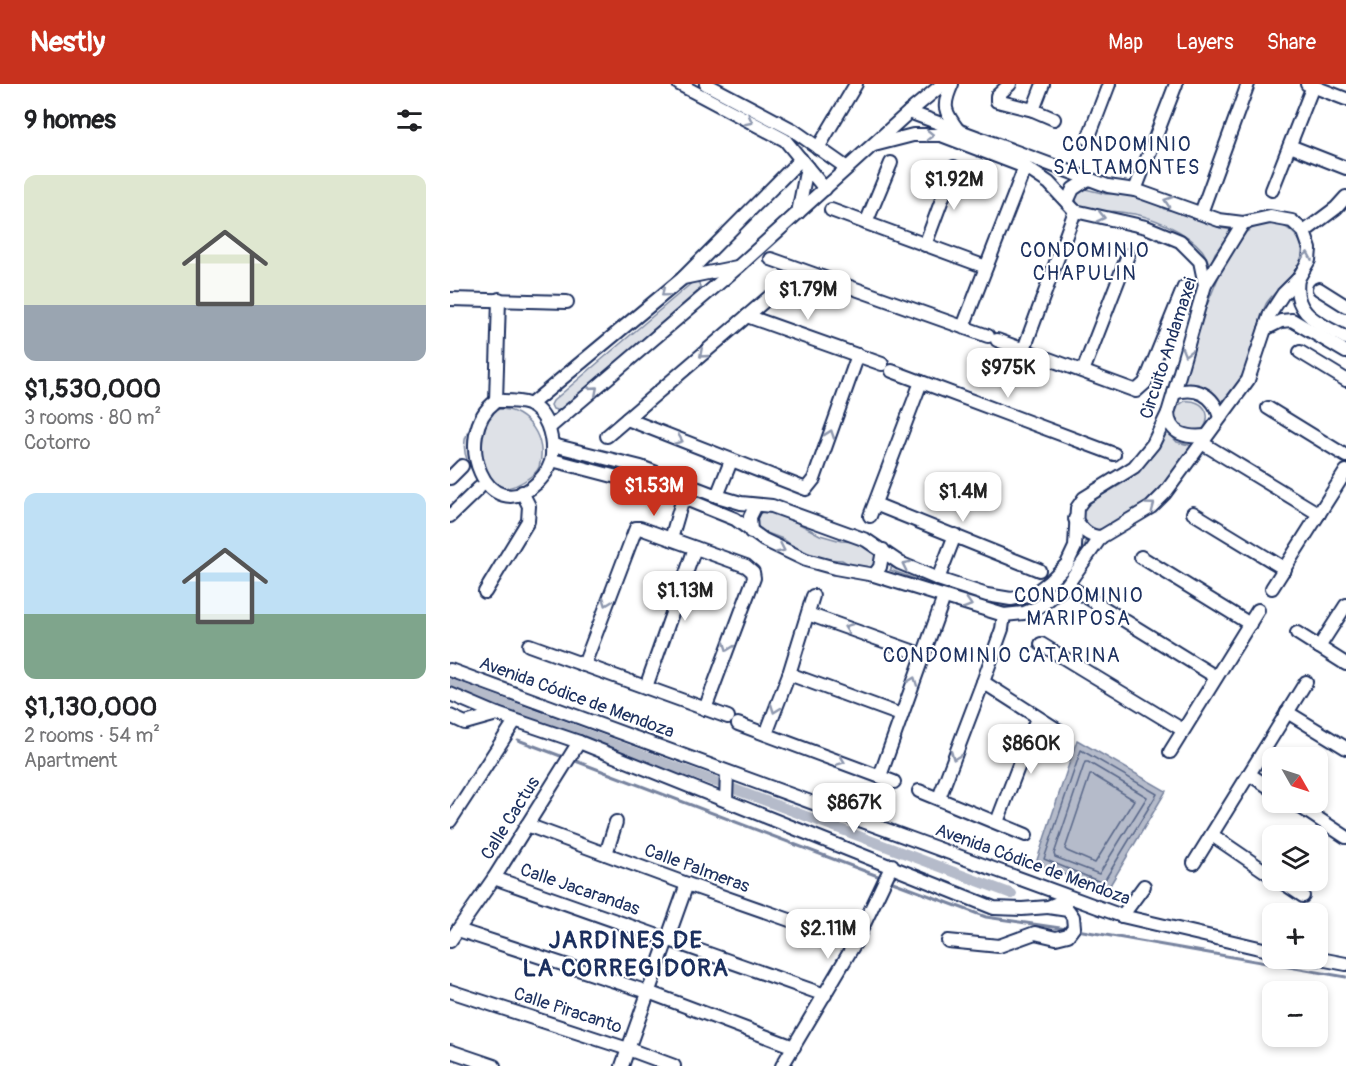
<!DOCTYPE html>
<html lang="en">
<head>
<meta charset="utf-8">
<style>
  :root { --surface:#fff; --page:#f6f6f6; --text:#202124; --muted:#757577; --accent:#c8321e }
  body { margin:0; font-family:Pangolin,sans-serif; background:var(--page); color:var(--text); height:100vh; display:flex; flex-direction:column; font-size:22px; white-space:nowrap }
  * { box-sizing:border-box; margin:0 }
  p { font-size:20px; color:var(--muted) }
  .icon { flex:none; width:33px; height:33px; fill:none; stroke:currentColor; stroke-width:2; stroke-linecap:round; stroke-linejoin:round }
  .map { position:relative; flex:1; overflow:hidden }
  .drawer { display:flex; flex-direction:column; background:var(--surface); width:450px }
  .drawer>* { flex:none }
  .needle { width:39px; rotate:129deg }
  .controls { position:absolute; left:812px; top:663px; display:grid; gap:12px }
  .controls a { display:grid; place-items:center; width:66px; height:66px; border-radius:12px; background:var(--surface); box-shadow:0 3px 9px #0003; font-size:30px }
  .price { position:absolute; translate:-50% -51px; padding:0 14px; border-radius:12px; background:#fff; color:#222; font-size:20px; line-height:39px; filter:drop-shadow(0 2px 3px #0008) }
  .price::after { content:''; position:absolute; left:50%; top:36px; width:18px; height:14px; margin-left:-9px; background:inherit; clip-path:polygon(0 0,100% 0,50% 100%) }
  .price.current { background:var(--accent); color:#fff }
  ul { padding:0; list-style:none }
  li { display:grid; align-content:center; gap:12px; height:318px; padding:0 24px }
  li span { display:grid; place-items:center; height:186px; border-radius:12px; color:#555 }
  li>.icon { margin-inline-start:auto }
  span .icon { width:108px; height:108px; fill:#fffc; stroke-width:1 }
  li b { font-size:26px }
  h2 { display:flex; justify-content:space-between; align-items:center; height:72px; padding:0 24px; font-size:26px }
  header { display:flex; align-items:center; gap:36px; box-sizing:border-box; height:84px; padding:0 30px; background:var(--accent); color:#fff }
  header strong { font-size:28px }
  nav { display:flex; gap:33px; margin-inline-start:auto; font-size:21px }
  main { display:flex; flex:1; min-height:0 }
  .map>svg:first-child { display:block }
</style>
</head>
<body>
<header>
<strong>Nestly</strong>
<nav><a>Map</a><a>Layers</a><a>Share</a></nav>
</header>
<main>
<section class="drawer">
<h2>9 homes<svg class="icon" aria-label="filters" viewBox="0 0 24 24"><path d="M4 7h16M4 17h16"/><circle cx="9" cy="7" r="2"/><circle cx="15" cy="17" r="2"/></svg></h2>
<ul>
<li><span style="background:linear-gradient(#dfe7d0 70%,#9aa5b1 0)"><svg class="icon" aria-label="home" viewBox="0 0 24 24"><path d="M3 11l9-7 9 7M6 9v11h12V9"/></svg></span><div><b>$1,530,000</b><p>3 rooms · 80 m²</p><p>Cotorro</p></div></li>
<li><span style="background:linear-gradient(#bfe0f5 65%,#7fa58c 0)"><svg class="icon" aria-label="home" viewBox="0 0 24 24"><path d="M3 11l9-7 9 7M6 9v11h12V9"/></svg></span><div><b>$1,130,000</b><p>2 rooms · 54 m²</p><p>Apartment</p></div></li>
</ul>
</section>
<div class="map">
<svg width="896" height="982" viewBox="0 0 896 982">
  <rect width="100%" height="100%" fill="#fff"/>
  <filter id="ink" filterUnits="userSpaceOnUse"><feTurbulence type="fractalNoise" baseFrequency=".0167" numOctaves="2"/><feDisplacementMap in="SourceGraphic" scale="12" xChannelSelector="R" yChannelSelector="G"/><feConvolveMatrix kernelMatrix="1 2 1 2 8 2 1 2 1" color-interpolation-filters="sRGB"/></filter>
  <g filter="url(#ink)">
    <!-- green -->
    <g fill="#dee1e7" stroke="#7c88a2" stroke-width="1.5">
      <path d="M631,104l25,6 28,-2 10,4 20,13 28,4 28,15 12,2 -17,23 -5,13c-2,-5 -5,-12 -8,-16 -15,-18 -52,-35 -75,-37 -17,-3 -35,0 -50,-9 -3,-8 -1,-11 4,-16z"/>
      <path d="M821,137c13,4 27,12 31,26 6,23 -26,40 -36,57 -9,17 -9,36 -15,54 -6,17 -19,32 -31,46 -10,-16 -20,-23 -39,-19l7,-34 35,-85 23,-34 12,-7z"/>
      <polygon points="244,197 249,199 250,204 247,208 110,327 103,325 101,321 103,317"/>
      <path d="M735,317c20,-2 30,17 15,31l-18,1 -9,-16 6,-12z"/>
      <path d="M49,325c29,0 49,31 40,58 -2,4 -6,8 -9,10 -18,14 -37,16 -53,-1 -16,-19 -18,-40 1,-57 6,-4 15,-7 21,-10z"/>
      <path d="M716,346l11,12 16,4c-12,16 -23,35 -37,49 -9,10 -19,16 -30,22 -17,10 -37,24 -45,-3 9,-17 33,-23 48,-35 16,-13 25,-32 37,-49z"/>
      <polygon points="314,427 331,430 370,451 391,457 408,458 429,471 423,486 404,483 392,476 369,475 350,467 333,455 309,446 305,439 307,431"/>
      <path d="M637,455l5,2 -31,45 -24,17 -23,4h-22l-102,-37 2,-3c55,21 125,63 174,7 9,-10 18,-22 21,-35z"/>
    </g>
    <!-- water -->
    <polygon fill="#b5bbca" stroke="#77839f" stroke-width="1.5" points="627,656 716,707 656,808 586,779"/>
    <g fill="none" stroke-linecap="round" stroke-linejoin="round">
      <!-- shore -->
      <g stroke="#596789" stroke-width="1.5">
        <polygon points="631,666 707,710 653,799 594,775"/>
        <polygon points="635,678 638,678 697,713 649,790 605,773 604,770"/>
        <polygon points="640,691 643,691 684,716 645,779 617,767 615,765"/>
      </g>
      <!-- stream -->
      <g stroke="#77839f" stroke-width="3">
        <polyline points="68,656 116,674"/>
        <polyline points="123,676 433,794"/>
        <polyline points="440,797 536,833 617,845"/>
        <polyline points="627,846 896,893"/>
      </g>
      <!-- canal -->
      <g stroke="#b5bbca" stroke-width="10">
        <polyline points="0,600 269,699"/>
        <polyline points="284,705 562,810"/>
      </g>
      <defs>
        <g id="minor">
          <polyline points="229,0 335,56 375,105"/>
          <polyline points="256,0 343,46 397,84"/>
          <path d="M502,0c-10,22 -8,27 6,46"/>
          <polyline points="560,0 547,12 547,17 583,26 604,35"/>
          <polyline points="857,0 896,15"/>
          <polyline points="583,26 593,0"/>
          <polyline points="638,55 659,0"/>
          <polyline points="424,61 463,51 491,51 575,83 599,99 625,127 696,143 730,157 750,177 755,201"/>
          <polyline points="840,62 896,84"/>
          <polyline points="368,64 406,0"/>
          <polyline points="685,106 726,0"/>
          <polyline points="822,106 863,2"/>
          <polyline points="617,118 623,105 638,95"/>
          <polyline points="381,126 536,183"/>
          <polyline points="348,129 357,83"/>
          <polyline points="751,129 798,0"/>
          <polyline points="416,139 441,79"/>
          <polyline points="854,148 886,124 896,113"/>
          <polyline points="475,161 504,83"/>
          <polyline points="321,175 538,252"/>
          <polyline points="233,194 351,75"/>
          <path d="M848,195c-6,36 22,44 48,59"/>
          <polyline points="869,205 896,222"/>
          <polyline points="0,215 117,218"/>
          <polyline points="297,232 432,280"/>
          <polyline points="513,243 575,83"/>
          <polyline points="815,245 831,237 842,236 896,268"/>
          <polyline points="547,256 686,307 695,299 734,203"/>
          <polyline points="574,265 625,127"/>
          <polyline points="850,268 896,296"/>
          <polyline points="442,287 664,370"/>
          <polyline points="633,287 678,171"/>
          <path d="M724,309c22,-7 39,1 46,24"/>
          <path d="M46,317c10,0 22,-1 32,3 19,7 25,33 24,51 0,10 -8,21 -15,28 -50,47 -87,-48 -41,-82z"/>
          <polyline points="46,317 49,215"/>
          <polyline points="80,321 233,194 287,183"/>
          <polyline points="818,324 896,372"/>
          <path d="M718,329c1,22 20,25 38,23"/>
          <polyline points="177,335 356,405 364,395 408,271"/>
          <polyline points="99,344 288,183 459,28 493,0"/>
          <polyline points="157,352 318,214"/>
          <polyline points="752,359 869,430"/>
          <polyline points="103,361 191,383 267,412 291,419 322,422 416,456 450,479 488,495 537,511 561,515 582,511 599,498 617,480 625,463 627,424 634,414 684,383 703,360 718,329 724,309 755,201 793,139"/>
          <polyline points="102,376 186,398 233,414 285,435 314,456 356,476 385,484 424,491 554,531 574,529 589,523 617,501 651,453 701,423 715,409 798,296 820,230 833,210 848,195 859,176 860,165 854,148 842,137 820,133 793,139 769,136 685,106 658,102 459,28"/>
          <polyline points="0,394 12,382"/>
          <polyline points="267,412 281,377"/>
          <polyline points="425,420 589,486"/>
          <polyline points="743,429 835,485"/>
          <polyline points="0,432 29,404"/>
          <polyline points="420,432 471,298"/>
          <path d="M625,435c7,10 13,18 26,18"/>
          <polyline points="301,448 300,433 306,421"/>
          <polyline points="221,455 233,414"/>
          <polyline points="691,473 800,540"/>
          <polyline points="424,491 430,483 433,466"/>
          <polyline points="488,495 505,451"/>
          <polyline points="617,501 766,593"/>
          <polyline points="822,504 896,387"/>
          <polyline points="35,508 78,437 79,422 72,408"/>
          <polyline points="358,530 473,571"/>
          <polyline points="847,549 896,580"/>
          <polyline points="591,560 733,646"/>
          <polyline points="79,561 278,633"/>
          <polyline points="869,563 896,521"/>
          <polyline points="134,581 186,444 190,444 296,482 303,488 304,494 255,625"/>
          <polyline points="0,586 672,832 822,867"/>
          <polyline points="339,590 451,631"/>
          <polyline points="533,598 614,650"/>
          <polyline points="196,603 245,464"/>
          <polyline points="0,610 47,630"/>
          <polyline points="837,628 896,664"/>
          <polyline points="0,632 15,639 47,630 129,658 544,824 572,825 598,823 620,814"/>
          <polyline points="288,640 444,698"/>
          <polyline points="316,650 339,590 363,512"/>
          <polyline points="720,668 808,526"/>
          <polyline points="799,690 822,705"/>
          <polyline points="430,692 494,513"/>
          <polyline points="469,707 576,751"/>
          <polyline points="489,714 533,598 552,545 554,531"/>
          <polyline points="276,716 277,688"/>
          <polyline points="843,718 896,753"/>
          <polyline points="0,737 65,637"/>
          <polyline points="547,738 587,634"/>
          <polyline points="77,741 237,800 405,859"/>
          <polyline points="762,751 822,792"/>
          <polyline points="156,770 166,738"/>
          <polyline points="744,779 856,598"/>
          <polyline points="44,794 375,911"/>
          <polyline points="829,796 853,812"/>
          <polyline points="672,832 694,802"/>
          <polyline points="8,846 198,908 344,963"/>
          <polyline points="0,857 44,794 129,658"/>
          <polyline points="498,857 549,862 585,849 606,854 618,851 624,843 623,833 618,826 598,823"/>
          <polyline points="865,874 896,880"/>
          <polyline points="0,907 178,965 224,982"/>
          <polyline points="0,967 44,982"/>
          <polyline points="172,982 237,800"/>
          <polyline points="332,982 405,859 442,781"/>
        </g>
      </defs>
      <!-- minor casing -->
      <use href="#minor" stroke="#1b2f5e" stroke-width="16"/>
      <!-- minor -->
      <use href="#minor" stroke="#fff" stroke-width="12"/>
    </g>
    <!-- one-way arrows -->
    <defs><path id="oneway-chevron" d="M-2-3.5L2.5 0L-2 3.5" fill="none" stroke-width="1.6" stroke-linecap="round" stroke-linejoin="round" transform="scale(1.5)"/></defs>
    <g stroke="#8d97ae">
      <use href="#oneway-chevron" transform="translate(299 37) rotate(27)"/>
      <use href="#oneway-chevron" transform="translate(480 51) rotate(1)"/>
      <use href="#oneway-chevron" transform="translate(718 117) rotate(-161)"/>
      <use href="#oneway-chevron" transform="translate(651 133) rotate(13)"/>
      <use href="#oneway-chevron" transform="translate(857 172) rotate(-80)"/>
      <use href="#oneway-chevron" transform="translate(215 209) rotate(140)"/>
      <use href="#oneway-chevron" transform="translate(736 268) rotate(106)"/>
      <use href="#oneway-chevron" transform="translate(253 270) rotate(139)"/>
      <use href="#oneway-chevron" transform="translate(144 306) rotate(-41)"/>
      <use href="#oneway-chevron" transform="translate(380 350) rotate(-71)"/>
      <use href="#oneway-chevron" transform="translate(229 356) rotate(22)"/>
      <use href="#oneway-chevron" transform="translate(701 422) rotate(-37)"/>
      <use href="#oneway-chevron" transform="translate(331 465) rotate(25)"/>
      <use href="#oneway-chevron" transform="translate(456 481) rotate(-154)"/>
      <use href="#oneway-chevron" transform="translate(157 518) rotate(110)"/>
      <use href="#oneway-chevron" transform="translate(518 520) rotate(17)"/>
      <use href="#oneway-chevron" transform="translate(398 544) rotate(-160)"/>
      <use href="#oneway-chevron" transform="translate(278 563) rotate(110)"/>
      <use href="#oneway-chevron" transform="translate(463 597) rotate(-70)"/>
      <use href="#oneway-chevron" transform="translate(325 625) rotate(110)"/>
      <use href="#oneway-chevron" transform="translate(505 672) rotate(111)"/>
      <use href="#oneway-chevron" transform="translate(391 677) rotate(21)"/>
    </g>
  </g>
  <g text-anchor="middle" stroke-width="4.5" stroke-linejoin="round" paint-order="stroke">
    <!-- street labels -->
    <g font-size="18" fill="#1b2f5e" stroke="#fff">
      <text transform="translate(718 264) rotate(-72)" y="6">Circuito Andamaxei</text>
      <text transform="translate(127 613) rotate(20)" y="6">Avenida Códice de Mendoza</text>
      <text transform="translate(60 734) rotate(-58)" y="6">Calle Cactus</text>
      <text transform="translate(583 780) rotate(20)" y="6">Avenida Códice de Mendoza</text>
      <text transform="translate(247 784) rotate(20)" y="6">Calle Palmeras</text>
      <text transform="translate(130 805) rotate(19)" y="6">Calle Jacarandas</text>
      <text transform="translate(118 926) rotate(18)" y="6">Calle Piracanto</text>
    </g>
    <!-- neighbourhood labels -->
    <g font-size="20" letter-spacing="1.5" fill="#1b2f5e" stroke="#fff">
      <text x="677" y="67">CONDOMINIO<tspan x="677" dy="23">SALTAMONTES</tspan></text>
      <text x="635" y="173">CONDOMINIO<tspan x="635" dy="23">CHAPULIN</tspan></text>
      <text x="629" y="518">CONDOMINIO<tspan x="629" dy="23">MARIPOSA</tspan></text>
      <text x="552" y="578">CONDOMINIO CATARINA</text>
    </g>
    <!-- district labels -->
    <g font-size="24" font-weight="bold" letter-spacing="1.5" fill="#1b2f5e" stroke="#fff">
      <text x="176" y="864">JARDINES DE<tspan x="176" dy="28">LA CORREGIDORA</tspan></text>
    </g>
  </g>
</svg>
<div class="controls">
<a><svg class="needle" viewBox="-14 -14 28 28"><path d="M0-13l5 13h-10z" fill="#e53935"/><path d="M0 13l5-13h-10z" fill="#757577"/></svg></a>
<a><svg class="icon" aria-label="layers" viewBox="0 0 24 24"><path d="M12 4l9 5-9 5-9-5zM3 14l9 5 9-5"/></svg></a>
<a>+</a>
<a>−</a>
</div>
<b class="price" style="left:504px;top:127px">$1.92M</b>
<b class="price" style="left:358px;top:237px">$1.79M</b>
<b class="price" style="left:558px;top:315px">$975K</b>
<b class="price current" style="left:204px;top:433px">$1.53M</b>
<b class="price" style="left:513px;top:439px">$1.4M</b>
<b class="price" style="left:235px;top:538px">$1.13M</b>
<b class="price" style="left:581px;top:691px">$860K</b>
<b class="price" style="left:404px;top:750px">$867K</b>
<b class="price" style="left:378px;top:876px">$2.11M</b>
</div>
</main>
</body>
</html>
